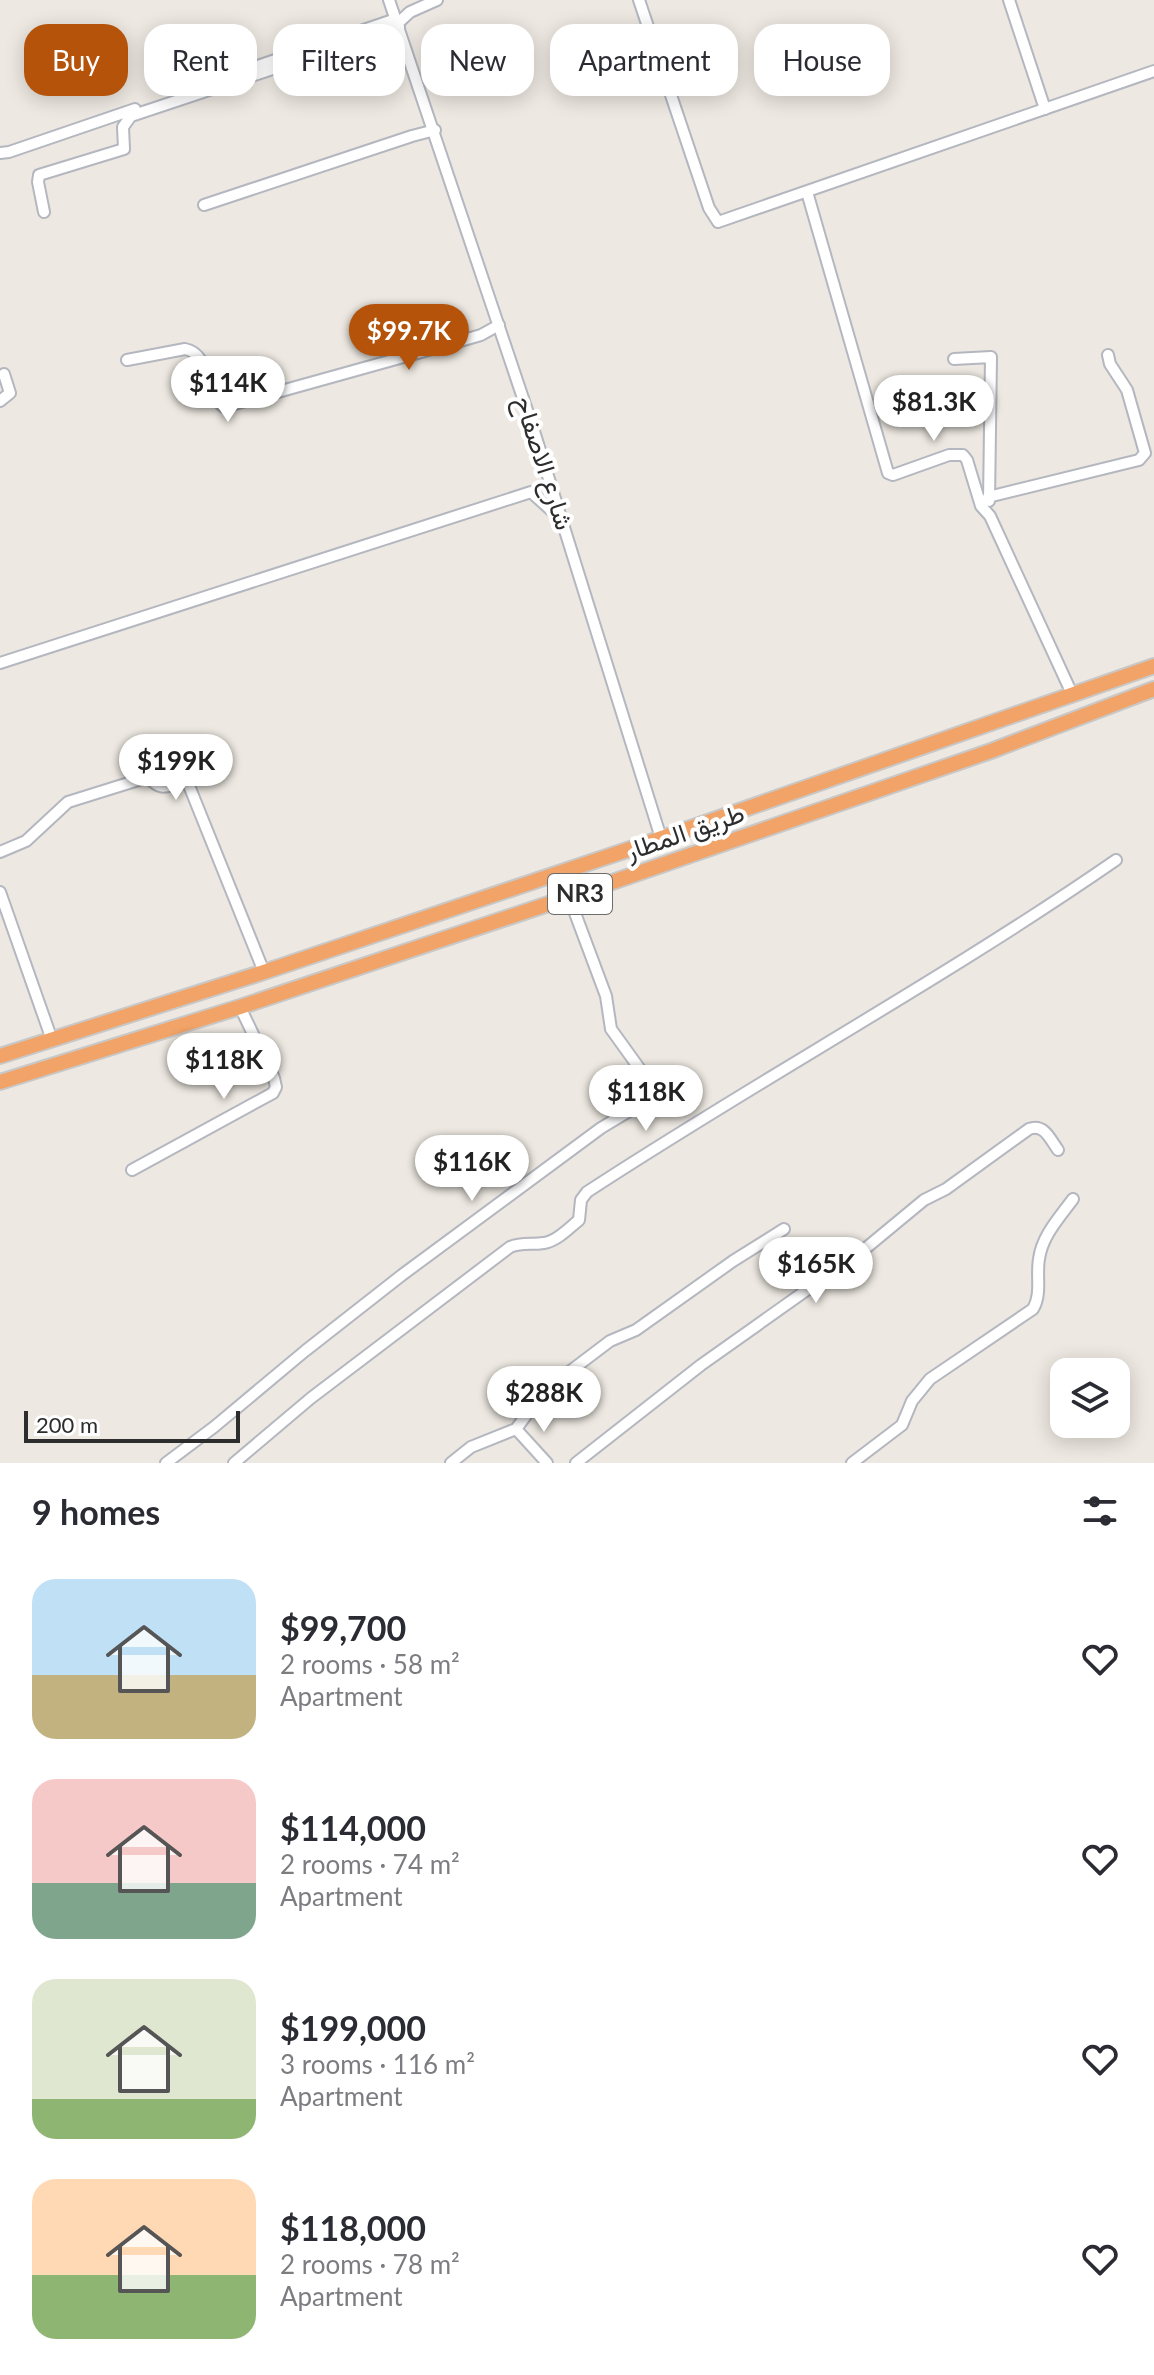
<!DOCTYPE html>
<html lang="en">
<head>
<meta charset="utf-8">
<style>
  :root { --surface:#fff; --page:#f2f2f3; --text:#2b2b33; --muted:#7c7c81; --accent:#b45309 }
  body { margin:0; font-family:Lato,Vazirmatn,sans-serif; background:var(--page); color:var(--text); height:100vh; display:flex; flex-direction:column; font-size:30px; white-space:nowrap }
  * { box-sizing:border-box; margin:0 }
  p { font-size:26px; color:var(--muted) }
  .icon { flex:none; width:44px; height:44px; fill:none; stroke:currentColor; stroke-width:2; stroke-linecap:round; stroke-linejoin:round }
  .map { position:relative; height:1463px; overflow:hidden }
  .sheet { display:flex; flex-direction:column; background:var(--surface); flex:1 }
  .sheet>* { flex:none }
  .guide { position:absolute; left:24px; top:24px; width:1106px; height:72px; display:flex; gap:16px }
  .fabs { position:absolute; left:1050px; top:1358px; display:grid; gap:16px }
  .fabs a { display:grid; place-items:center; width:80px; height:80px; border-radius:16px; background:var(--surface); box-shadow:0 4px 20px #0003; font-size:40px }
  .scale { position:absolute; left:24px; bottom:20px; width:216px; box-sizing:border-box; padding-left:8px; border:4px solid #2d2d2d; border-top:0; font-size:22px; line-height:28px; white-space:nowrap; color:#2d2d2d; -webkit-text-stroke:6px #fff; paint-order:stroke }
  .price { position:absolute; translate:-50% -68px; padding:0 18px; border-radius:28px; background:#fff; color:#222; font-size:26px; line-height:52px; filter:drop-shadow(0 2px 4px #0008) }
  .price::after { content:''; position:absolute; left:50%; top:48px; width:24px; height:18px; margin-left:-12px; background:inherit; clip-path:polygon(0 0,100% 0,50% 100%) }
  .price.active { background:var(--accent); color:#fff }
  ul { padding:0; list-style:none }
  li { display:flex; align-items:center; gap:24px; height:200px; padding:0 32px }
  li span { display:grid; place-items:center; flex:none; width:224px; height:160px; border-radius:24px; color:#555 }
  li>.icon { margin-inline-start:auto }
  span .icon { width:96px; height:96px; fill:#fffc; stroke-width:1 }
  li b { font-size:34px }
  h2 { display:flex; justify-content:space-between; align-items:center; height:96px; padding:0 32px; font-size:34px }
  .tag { padding:0 28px; border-radius:24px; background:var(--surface); box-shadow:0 4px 20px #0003; font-size:28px; line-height:72px }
  .tag.active { background:var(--accent); color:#fff }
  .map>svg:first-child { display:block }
</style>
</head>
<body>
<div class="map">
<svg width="1154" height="1463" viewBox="0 0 1154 1463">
  <rect width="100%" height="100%" fill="#ede8e1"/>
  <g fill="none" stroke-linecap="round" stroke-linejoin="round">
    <defs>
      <g id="minor">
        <polyline points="389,0 533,428 661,838"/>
        <polyline points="639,0 709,208 718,222 1154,71"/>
        <polyline points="1009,0 1045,109"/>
        <polyline points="398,23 410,12 437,0"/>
        <polyline points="187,90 396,19"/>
        <polyline points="0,153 9,152 135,109"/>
        <polyline points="807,192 888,473 893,475 949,455 963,455 967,460 981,506 990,516 1073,696"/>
        <polyline points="204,205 412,136 435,130"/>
        <polyline points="44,212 38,182 39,175 124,149 123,127 131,116 399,27"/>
        <polyline points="954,359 991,357 989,501"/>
        <path d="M127,360l58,-11c26,5 19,43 39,58l226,-63 31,-9 18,-10"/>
        <polyline points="0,401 10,393 4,374"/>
        <polyline points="988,497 1139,460 1145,453 1127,390 1110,364 1108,355"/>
        <polyline points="0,663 531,492 561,519"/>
        <path d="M0,852l26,-11 42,-39 80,-25c17,19 21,4 40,6l76,189"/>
        <polyline points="0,892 52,1040"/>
        <polyline points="132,1170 273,1093 276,1087 274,1078 240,1007"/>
        <polyline points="516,1429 547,1463"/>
        <polyline points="166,1463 214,1427 305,1351 402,1275 601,1128 651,1098 654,1092 652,1086 611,1029 606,996 569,897"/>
        <path d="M234,1463l77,-65 199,-151c12,-5 21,-2 34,-4 13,-2 25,-15 35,-23l2,-20 6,-8c174,-114 357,-213 529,-332"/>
        <polyline points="451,1463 471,1447 516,1429 544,1391 610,1341 636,1330 733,1261 784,1229"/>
        <path d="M576,1463l125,-98 165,-117 58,-48 22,-11 83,-60c15,-6 21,10 29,21"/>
        <path d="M852,1463l50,-38 10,-24 18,-22 103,-70c9,-15 3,-33 6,-50 3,-23 20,-41 34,-60"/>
      </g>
      <g id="highway">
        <polyline points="0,1056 264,972 639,846 1154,666"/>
        <polyline points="0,1082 240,1007 569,897 991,751 1154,689"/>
      </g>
    </defs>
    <!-- minor casing -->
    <use href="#minor" stroke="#b4b7bf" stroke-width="14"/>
    <!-- highway casing -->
    <use href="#highway" stroke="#c8c8c8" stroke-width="18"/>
    <!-- minor -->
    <use href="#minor" stroke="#fff" stroke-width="10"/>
    <!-- highway -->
    <use href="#highway" stroke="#f1a368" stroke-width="14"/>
  </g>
  <g text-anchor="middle" stroke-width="8" stroke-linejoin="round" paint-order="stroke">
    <!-- shield labels -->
    <rect fill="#fff" stroke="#6c6c6c" stroke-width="2" x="548" y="874" width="64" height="40" rx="6"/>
    <g font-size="24" font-weight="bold" fill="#2d2d2d">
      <text x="580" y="902">NR3</text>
    </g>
    <!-- street labels -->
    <g font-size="26" fill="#2d2d2d" stroke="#fff">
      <text transform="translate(544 463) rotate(72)" y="9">شارع الاصفاح</text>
      <text transform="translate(685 832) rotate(-19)" y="9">طريق المطار</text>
    </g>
  </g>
</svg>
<div class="fabs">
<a><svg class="icon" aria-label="layers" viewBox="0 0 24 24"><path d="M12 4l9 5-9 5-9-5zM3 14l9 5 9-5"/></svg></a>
</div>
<div class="scale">200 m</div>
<b class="price active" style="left:409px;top:372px">$99.7K</b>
<b class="price" style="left:228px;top:424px">$114K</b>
<b class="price" style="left:934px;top:443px">$81.3K</b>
<b class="price" style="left:176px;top:802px">$199K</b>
<b class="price" style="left:224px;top:1101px">$118K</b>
<b class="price" style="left:646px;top:1133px">$118K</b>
<b class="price" style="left:472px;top:1203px">$116K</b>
<b class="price" style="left:816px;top:1305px">$165K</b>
<b class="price" style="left:544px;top:1434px">$288K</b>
<div class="guide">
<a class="tag active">Buy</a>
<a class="tag">Rent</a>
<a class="tag">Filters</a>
<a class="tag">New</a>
<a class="tag">Apartment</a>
<a class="tag">House</a>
</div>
</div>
<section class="sheet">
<h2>9 homes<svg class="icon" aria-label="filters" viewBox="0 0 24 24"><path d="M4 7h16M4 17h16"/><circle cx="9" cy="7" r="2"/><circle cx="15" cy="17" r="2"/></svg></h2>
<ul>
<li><span style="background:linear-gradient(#bfe0f5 60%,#c2b280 0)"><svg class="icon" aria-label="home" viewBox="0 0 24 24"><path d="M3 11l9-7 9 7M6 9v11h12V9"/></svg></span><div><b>$99,700</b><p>2 rooms · 58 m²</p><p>Apartment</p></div><svg class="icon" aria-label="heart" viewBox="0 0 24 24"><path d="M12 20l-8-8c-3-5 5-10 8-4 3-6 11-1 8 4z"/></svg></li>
<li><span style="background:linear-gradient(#f6c9c9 65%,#7fa58c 0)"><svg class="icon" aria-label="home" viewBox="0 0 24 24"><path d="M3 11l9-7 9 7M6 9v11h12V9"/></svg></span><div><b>$114,000</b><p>2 rooms · 74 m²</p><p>Apartment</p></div><svg class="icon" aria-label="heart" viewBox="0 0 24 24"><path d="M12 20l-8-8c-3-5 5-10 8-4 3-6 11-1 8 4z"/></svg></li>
<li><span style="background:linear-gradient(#dfe7d0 75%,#8fb573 0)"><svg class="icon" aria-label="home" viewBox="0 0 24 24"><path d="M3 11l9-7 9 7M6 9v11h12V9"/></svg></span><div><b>$199,000</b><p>3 rooms · 116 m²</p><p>Apartment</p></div><svg class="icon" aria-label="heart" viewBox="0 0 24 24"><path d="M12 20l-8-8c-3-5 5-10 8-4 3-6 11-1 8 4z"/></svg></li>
<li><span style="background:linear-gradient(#ffd9b3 60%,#8fb573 0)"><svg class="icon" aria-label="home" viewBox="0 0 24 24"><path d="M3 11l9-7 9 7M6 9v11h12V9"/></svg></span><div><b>$118,000</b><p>2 rooms · 78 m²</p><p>Apartment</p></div><svg class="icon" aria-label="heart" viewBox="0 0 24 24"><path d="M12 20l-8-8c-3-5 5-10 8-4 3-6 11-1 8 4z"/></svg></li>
</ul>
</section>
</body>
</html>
